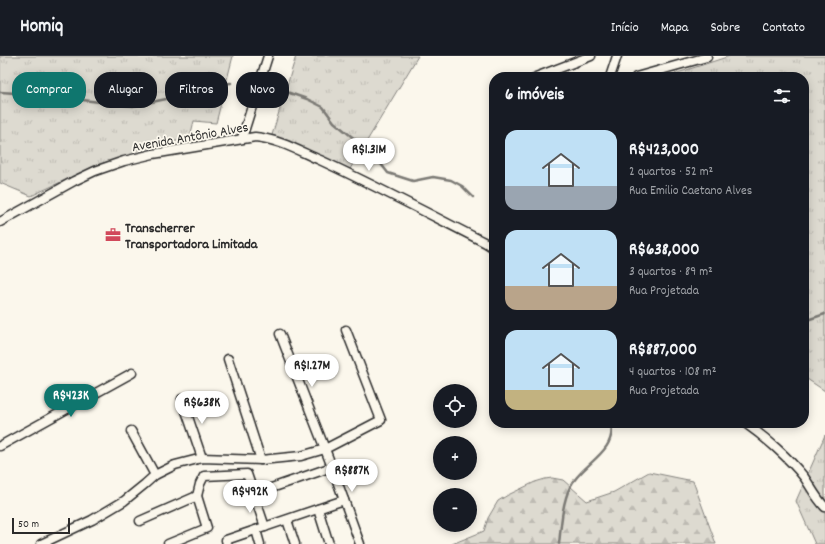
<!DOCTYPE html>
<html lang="pt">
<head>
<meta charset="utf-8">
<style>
  :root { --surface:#171b24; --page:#242831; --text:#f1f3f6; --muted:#9ea1a6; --line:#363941; --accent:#0f766e }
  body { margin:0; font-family:Dekko,sans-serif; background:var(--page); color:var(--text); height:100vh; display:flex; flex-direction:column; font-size:15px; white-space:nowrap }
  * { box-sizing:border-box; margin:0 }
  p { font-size:13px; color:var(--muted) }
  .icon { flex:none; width:22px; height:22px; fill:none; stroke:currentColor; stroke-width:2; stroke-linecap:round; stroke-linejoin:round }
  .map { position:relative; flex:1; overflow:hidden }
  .side { position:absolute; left:489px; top:16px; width:320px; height:356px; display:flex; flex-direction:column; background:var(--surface); border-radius:16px; box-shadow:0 2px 10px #0003 }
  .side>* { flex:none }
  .banner { position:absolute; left:12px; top:16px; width:380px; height:36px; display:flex; gap:8px }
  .fabs { position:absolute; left:433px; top:328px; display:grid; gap:8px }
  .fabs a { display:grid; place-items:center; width:44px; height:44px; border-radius:50%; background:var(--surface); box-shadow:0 2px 10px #0003; font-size:20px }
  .scale { position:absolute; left:12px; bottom:10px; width:58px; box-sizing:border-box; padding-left:4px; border:2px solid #2b2b2b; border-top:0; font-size:11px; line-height:14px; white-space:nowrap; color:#2b2b2b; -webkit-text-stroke:3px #fbf7ec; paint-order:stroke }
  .price { position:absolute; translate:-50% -34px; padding:0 9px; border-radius:14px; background:#fff; color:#222; font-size:13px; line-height:26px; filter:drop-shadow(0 1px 2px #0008) }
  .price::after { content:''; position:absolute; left:50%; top:24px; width:12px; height:9px; margin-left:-6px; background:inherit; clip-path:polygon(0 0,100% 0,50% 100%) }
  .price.current { background:var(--accent); color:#fff }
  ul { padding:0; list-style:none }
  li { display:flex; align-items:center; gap:12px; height:100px; padding:0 16px }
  li span { display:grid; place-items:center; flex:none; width:112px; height:80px; border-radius:12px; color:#555 }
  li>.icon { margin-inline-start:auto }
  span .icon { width:48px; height:48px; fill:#fffc; stroke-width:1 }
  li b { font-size:17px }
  h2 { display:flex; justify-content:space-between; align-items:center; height:48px; padding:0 16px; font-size:17px }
  .chip { padding:0 14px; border-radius:16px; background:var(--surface); box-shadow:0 2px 10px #0003; font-size:14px; line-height:36px }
  .chip.current { background:var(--accent); color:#fff }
  header { display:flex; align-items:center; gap:24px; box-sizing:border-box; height:56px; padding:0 20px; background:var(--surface); border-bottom:1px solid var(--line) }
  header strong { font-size:19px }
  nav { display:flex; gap:22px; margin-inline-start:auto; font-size:14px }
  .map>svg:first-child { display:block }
</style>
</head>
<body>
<header>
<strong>Homiq</strong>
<nav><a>Início</a><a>Mapa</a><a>Sobre</a><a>Contato</a></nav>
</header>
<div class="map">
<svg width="825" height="488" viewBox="0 0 825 488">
  <defs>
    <pattern id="grass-tufts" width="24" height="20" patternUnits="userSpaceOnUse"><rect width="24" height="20" fill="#dddad0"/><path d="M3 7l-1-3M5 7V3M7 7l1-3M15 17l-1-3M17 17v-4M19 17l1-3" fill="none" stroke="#bebbb3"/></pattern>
    <pattern id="forest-firs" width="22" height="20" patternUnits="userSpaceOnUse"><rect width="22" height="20" fill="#dddad0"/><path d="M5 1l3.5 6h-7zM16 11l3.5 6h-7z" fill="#bebbb3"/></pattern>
  </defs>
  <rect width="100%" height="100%" fill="#fbf7ec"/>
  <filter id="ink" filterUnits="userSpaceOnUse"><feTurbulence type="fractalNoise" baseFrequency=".025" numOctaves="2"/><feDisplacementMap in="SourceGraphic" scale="8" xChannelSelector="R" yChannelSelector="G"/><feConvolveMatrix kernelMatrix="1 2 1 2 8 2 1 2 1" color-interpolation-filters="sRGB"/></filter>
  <g filter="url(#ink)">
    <!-- grass -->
    <g fill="url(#grass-tufts)" stroke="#84827e">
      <polygon points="0,0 233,0 216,67 194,65 190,81 97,109 31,140 0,127"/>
      <polygon points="296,0 418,0 350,113 272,79"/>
      <polygon points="730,0 825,0 825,335 804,321 804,21 665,21"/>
      <polygon points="825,379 825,488 815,488 796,445"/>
    </g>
    <!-- forest -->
    <polygon fill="url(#forest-firs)" stroke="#84827e" points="649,416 693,425 716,488 452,488 484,475 488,462 498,445 508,439 535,426 545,423 552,422 563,424 587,445 614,436"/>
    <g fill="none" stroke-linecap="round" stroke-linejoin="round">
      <!-- stream -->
      <g stroke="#7b7a75" stroke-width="2.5">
        <polyline points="278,33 307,43 323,51 334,66 362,89 381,108 388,117 413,125 433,121 451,124 462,130 473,141"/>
        <polyline points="0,36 32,38 133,50 171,42 181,42 199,39 222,28 231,27"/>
        <polyline points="804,265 825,258"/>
        <path d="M559,488c2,-18 3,-40 11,-57 12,-24 47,-34 41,-64"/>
      </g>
      <defs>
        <g id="street">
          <polyline points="536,21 591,0"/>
          <polyline points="610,21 617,0"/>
          <polyline points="636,21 707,1"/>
          <polyline points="242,82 268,0"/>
          <path d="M0,166l74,-41 21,-10 29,-10 29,-7 102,-17c23,2 44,14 65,23 56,26 111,55 166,83l8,5"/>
          <polyline points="280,278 332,411 360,488"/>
          <polyline points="228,303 261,404"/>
          <polyline points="182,343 202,402"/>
          <path d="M745,367c20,14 44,35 59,54 7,10 12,21 21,30"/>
          <polyline points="131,375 155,419"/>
          <polyline points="0,390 132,317"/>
          <polyline points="254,438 332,411"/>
          <polyline points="197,440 200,428 204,420 247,418 265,471"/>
          <polyline points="318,453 329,488"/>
          <polyline points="287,464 295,488"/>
          <polyline points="140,465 197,440 207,472 168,488"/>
          <polyline points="256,474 260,488"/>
          <polyline points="41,488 92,464 124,445 145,428 155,419 175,409 202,402 261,404 301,400 325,393 381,364 346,274"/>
          <polyline points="227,488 226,484 344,444"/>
        </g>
      </defs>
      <!-- street casing -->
      <use href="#street" stroke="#2b2b2b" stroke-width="11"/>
      <!-- street -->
      <use href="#street" stroke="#fbf7ec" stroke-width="8"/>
    </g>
  </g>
  <!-- icons -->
  <defs>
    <symbol id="office-bare" viewBox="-9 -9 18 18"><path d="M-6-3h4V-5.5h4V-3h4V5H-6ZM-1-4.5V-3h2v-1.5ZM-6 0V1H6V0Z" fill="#d1495b" stroke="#fbf7ec" stroke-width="2.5" paint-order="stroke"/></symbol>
  </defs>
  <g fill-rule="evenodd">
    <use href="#office-bare" x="102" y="168" width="22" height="22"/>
  </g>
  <g text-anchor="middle" stroke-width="3.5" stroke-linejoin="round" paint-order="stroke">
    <!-- street labels -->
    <g font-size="14" fill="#2b2b2b" stroke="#fbf7ec">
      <text transform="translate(190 80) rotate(-10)" y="5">Avenida Antônio Alves</text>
    </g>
    <!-- poi labels -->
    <g font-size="14" font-weight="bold" fill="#2b2b2b" stroke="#fbf7ec" text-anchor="start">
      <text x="125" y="176">Transcherrer<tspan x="125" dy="16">Transportadora Limitada</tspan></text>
    </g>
  </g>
</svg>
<div class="fabs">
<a><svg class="icon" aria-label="locate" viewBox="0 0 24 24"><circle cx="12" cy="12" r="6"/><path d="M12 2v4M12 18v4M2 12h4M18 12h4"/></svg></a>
<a>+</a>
<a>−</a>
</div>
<div class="scale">50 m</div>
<b class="price" style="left:369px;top:116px">R$1.31M</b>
<b class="price" style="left:312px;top:332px">R$1.27M</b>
<b class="price current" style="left:71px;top:362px">R$423K</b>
<b class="price" style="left:202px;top:369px">R$638K</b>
<b class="price" style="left:352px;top:437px">R$887K</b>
<b class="price" style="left:250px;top:458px">R$492K</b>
<div class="banner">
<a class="chip current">Comprar</a>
<a class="chip">Alugar</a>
<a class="chip">Filtros</a>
<a class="chip">Novo</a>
</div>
<section class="side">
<h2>6 imóveis<svg class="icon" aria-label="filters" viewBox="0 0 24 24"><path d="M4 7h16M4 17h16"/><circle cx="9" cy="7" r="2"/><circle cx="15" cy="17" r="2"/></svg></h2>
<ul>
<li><span style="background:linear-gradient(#bfe0f5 70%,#9aa5b1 0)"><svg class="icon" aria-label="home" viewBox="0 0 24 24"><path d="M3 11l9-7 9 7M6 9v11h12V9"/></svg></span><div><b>R$423,000</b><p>2 quartos · 52 m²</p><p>Rua Emilio Caetano Alves</p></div></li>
<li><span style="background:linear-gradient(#bfe0f5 70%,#b9a48a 0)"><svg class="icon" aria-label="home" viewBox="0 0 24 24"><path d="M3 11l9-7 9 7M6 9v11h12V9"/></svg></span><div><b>R$638,000</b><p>3 quartos · 89 m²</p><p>Rua Projetada</p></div></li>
<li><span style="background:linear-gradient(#bfe0f5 75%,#c2b280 0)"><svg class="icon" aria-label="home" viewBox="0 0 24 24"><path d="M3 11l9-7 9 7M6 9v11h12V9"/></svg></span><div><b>R$887,000</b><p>4 quartos · 108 m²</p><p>Rua Projetada</p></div></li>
</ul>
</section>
</div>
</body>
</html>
